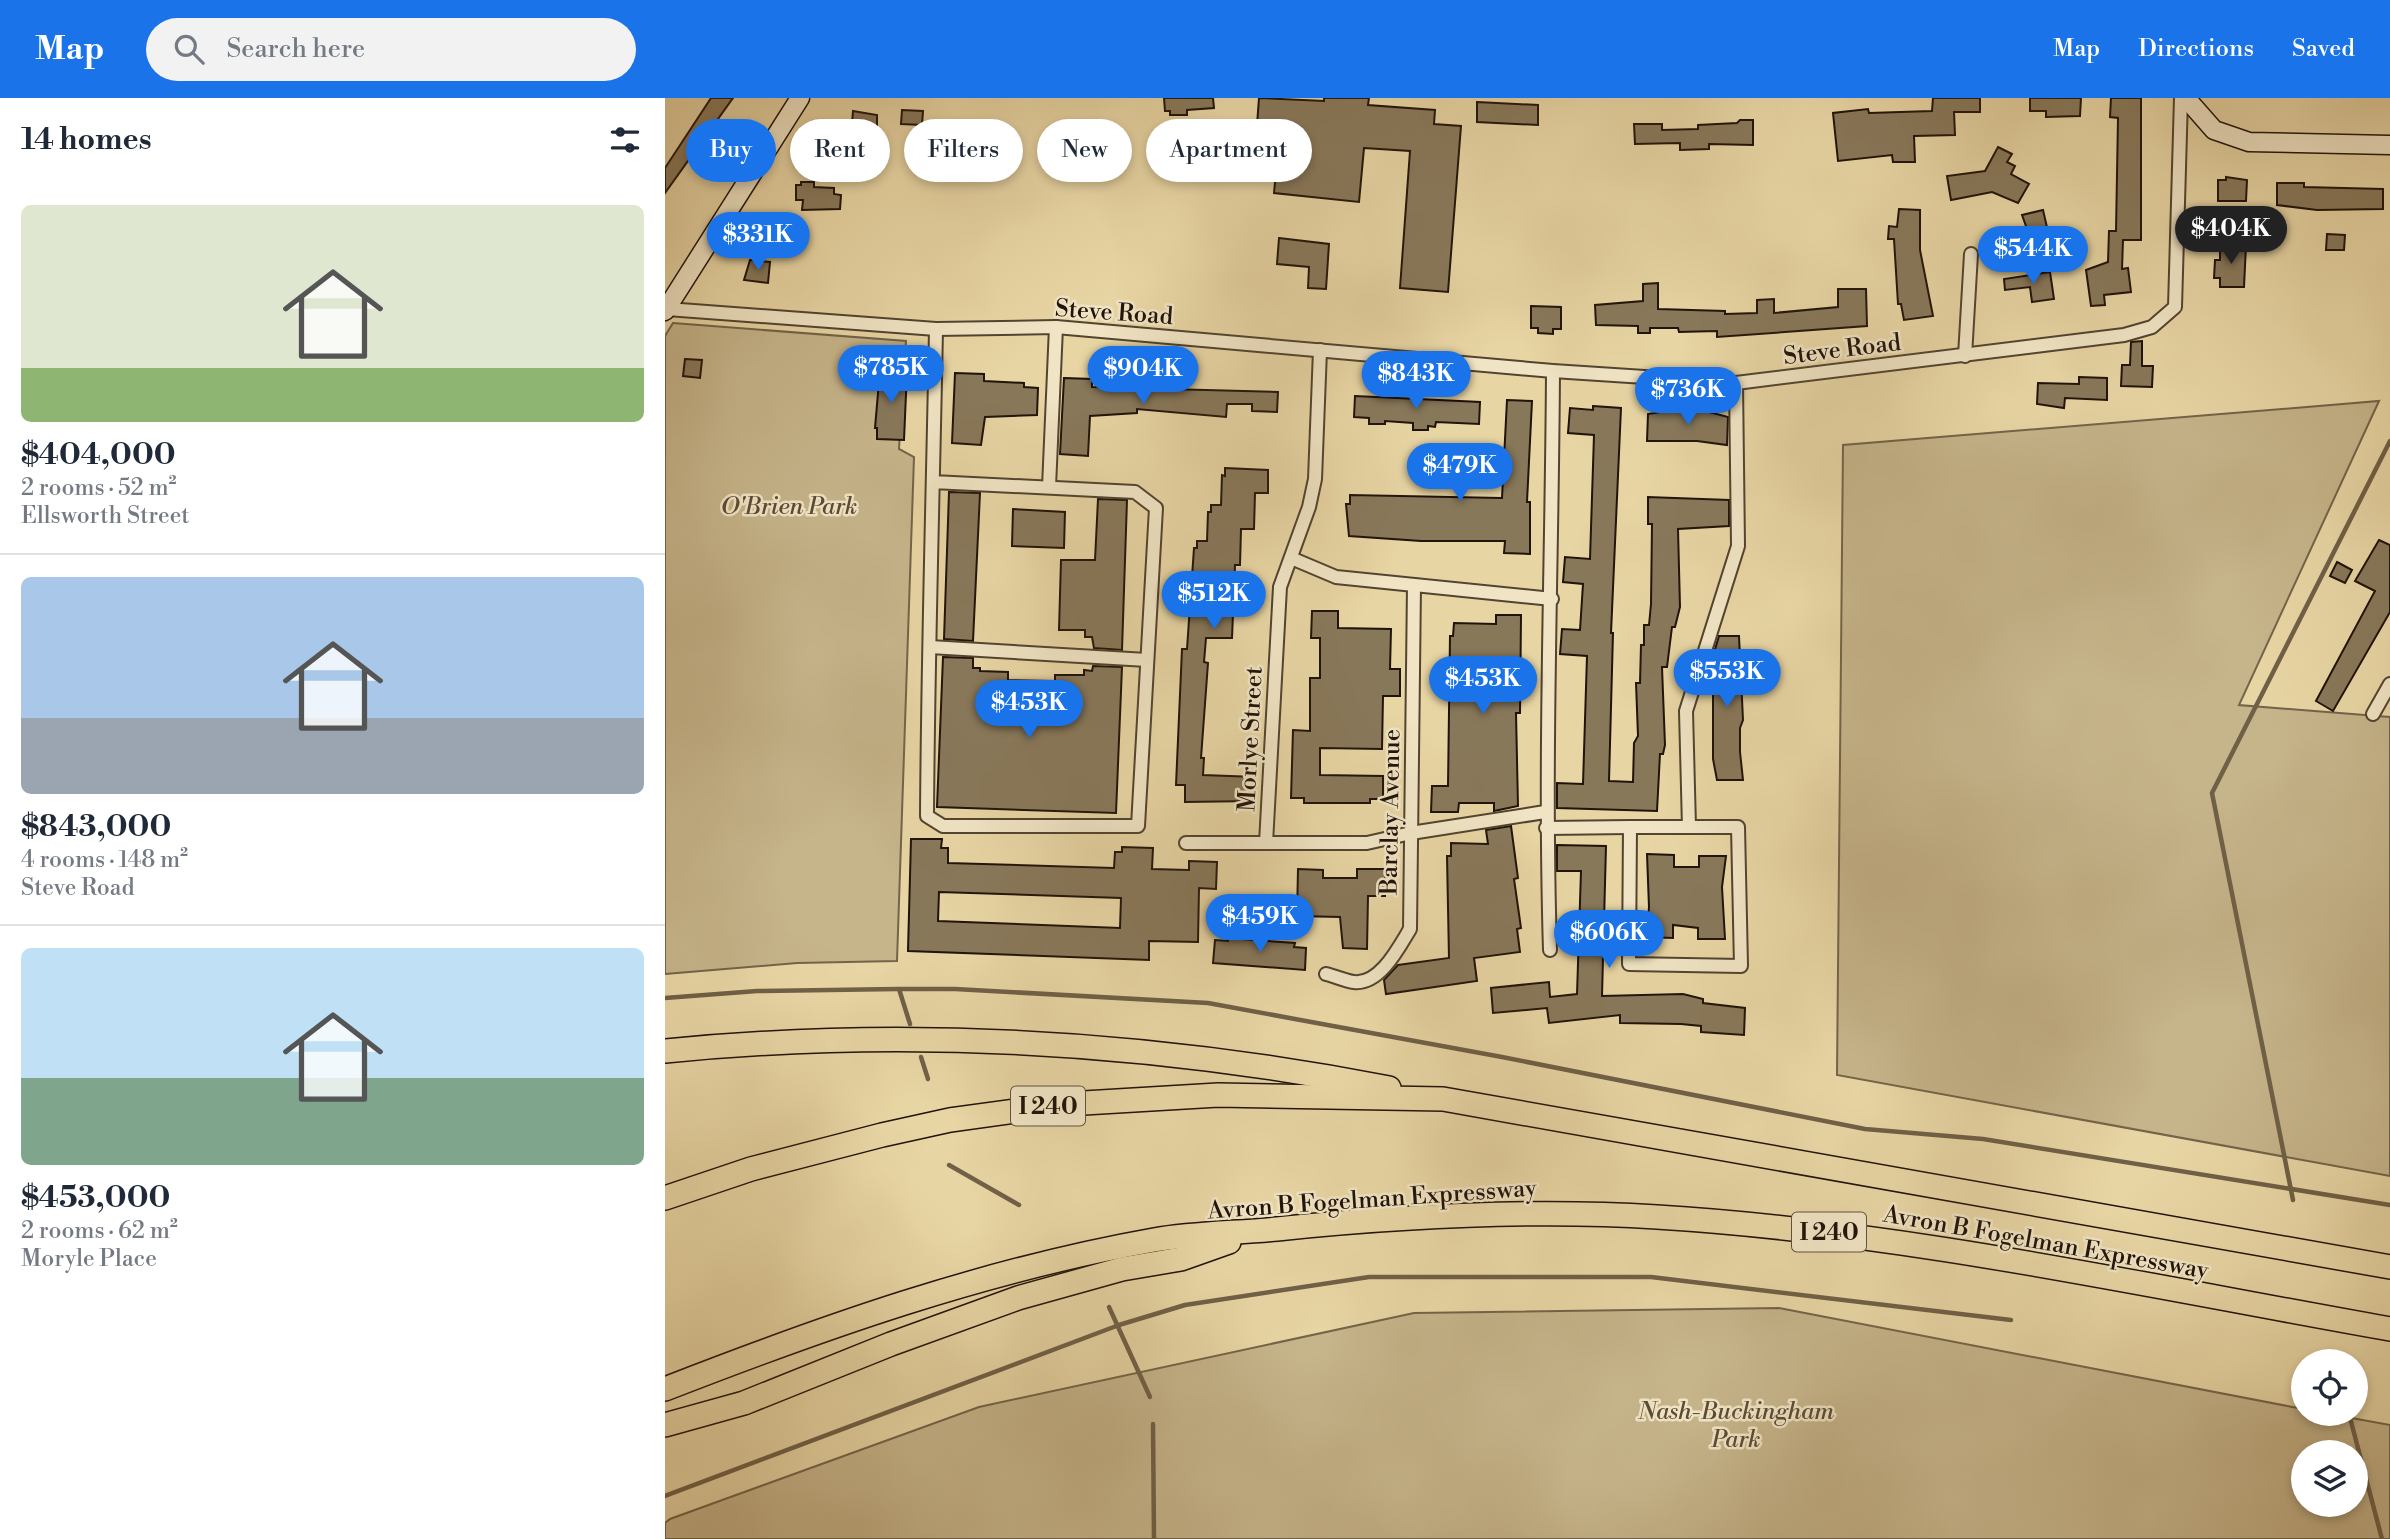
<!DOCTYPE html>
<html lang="en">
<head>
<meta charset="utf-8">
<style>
  :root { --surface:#fff; --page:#f2f2f3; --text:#1f2937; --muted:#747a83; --line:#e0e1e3; --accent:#1a73e8 }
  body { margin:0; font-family:"Libre Bodoni",serif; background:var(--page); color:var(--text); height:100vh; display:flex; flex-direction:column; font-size:26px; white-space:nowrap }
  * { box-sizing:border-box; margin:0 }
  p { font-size:23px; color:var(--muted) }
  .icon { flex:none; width:38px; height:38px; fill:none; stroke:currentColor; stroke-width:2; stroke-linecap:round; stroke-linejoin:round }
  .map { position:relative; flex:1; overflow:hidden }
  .panel { display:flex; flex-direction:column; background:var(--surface); width:665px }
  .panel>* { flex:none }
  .banner { position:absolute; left:21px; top:21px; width:665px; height:63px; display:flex; gap:14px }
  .tools { position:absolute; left:1626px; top:1251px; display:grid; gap:14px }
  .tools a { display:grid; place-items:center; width:77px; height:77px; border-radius:50%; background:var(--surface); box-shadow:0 4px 10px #0003; font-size:35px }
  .price { position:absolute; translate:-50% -60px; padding:0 16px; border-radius:24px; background:var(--accent); color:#fff; font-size:23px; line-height:46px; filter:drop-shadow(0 2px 4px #0008) }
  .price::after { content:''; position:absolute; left:50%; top:42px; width:21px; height:16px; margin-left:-10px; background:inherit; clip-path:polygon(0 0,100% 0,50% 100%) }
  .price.active { background:#222; color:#fff }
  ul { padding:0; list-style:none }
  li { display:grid; align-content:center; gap:14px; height:371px; padding:0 21px }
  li+li { border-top:2px solid var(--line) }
  li span { display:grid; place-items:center; height:217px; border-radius:10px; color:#555 }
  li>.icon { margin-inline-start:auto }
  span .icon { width:126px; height:126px; fill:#fffc; stroke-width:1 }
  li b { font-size:30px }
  h2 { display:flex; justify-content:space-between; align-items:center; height:84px; padding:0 21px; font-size:30px }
  .tag { padding:0 24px; border-radius:32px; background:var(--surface); box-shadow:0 4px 10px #0003; font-size:24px; line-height:63px }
  .tag.active { background:var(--accent); color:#fff }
  header { display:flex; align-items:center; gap:42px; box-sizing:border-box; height:98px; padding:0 35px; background:var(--accent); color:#fff }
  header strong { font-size:33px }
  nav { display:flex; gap:38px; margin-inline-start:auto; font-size:24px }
  .search { width:490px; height:63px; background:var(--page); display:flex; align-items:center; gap:18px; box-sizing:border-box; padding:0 24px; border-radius:38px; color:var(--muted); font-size:26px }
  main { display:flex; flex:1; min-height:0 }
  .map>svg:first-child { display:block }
</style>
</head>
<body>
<header>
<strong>Map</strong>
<div class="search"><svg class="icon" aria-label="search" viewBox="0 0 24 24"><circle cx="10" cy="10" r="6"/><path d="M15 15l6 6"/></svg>Search here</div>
<nav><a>Map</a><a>Directions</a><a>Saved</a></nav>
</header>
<main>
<section class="panel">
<h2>14 homes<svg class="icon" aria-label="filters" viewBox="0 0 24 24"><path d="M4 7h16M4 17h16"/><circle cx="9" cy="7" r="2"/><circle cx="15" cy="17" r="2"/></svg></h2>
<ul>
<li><span style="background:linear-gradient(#dfe7d0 75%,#8fb573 0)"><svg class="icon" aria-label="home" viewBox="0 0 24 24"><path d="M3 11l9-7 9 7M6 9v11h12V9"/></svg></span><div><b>$404,000</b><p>2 rooms · 52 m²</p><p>Ellsworth Street</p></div></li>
<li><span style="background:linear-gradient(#a9c7e8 65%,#9aa5b1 0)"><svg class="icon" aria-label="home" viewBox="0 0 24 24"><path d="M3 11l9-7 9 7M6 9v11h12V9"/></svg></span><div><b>$843,000</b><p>4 rooms · 148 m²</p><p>Steve Road</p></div></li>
<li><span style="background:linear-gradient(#bfe0f5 60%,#7fa58c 0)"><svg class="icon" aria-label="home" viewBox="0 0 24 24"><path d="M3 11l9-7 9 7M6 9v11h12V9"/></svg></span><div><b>$453,000</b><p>2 rooms · 62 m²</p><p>Moryle Place</p></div></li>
</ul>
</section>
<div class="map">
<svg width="1725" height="1441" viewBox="0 0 1725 1441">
  <rect width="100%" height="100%" fill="#e8d5a4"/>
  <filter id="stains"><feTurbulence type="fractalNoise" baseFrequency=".00286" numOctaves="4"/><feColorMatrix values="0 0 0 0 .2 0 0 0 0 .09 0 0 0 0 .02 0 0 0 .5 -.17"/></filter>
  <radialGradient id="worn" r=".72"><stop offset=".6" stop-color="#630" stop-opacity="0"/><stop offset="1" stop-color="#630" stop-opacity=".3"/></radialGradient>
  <!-- green -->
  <g fill="#c6b48a" stroke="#73644a" stroke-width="2" fill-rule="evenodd">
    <polygon points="8,225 241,243 234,351 249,359 232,863 132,865 0,876 0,238"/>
    <polygon points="1714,303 1574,607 1725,619 1725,1078 1172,977 1178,347"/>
    <path d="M1114,1210l524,101v5h27l60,11v114h-1725v-16l5,-4 309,-112 435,-94zM1690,1354v53h-52v-53z"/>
  </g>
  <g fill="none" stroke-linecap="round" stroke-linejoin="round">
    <!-- stream -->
    <g stroke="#6f6047" stroke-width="4.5">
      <polyline points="0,900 92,893 233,891"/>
      <polyline points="245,926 234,891 290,891 543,905 837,959 1200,1031 1318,1041 1725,1107"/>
      <polyline points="256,959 263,981"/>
      <polyline points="284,1067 354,1107"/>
      <polyline points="1628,1102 1547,695 1725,343"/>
      <polyline points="444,1209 485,1299"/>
      <polyline points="1684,1316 1717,1441"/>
      <polyline points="488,1326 489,1441"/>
      <polyline points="0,1398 454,1227 520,1207 704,1179 986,1179 1346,1222"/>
    </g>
  </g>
  <!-- building -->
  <g fill="#88785a" stroke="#20130a" stroke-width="2" fill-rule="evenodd">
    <polygon points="46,0 68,0 0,95 0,70"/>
    <polygon points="499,0 548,0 549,10 522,12 522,17 505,17 505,13 500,13"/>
    <polygon points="594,0 659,3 659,0 704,0 703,7 770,12 769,26 796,28 783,194 735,190 745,53 699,50 694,104 609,95 614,42 591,41"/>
    <polygon points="1268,0 1315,0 1315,14 1289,14 1290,37 1249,38 1250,64 1228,64 1227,57 1173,63 1168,15 1203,11 1204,15 1267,13"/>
    <polygon points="1365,0 1416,0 1415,18 1381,19 1381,13 1365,13"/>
    <polygon points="1446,0 1476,0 1476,142 1458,142 1457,171 1463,170 1466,194 1439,197 1440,207 1426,208 1421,172 1443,164 1444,133 1451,133 1453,20 1445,19"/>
    <polygon points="812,4 873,7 873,27 812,24"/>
    <polygon points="237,12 258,13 257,27 236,26"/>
    <polygon points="188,13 212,17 212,39 186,38"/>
    <polygon points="1075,22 1088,22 1088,47 1044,46 1044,51 1015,52 1015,45 970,46 969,26 997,26 997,32 1033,31 1033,27 1072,25"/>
    <polygon points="167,44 193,45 190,67 161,65 162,51 167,51"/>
    <polygon points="1333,49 1347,56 1342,64 1350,68 1346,76 1364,86 1353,105 1327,94 1286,102 1282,78 1320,73"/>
    <polygon points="1561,79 1582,82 1581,103 1553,103 1553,82 1561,82"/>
    <polygon points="136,84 149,84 149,89 169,90 169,96 176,97 175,111 137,112 138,102 131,102 131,87 136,87"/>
    <polygon points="1612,85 1639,85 1639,89 1718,91 1718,111 1652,112 1612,107"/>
    <polygon points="1234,111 1255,112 1255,152 1268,218 1239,222 1236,206 1233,206 1229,141 1223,141 1224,128 1232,129"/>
    <polygon points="1378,112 1384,138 1366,142 1357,117"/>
    <polygon points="111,127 130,128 130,153 104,152 105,133 111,133"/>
    <polygon points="1662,136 1680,137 1679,152 1661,152"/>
    <polygon points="614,140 664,146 661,191 643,190 644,169 612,166"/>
    <polygon points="1555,146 1581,147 1579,189 1555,189 1555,180 1549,180 1550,162 1555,162"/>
    <polygon points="85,162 105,164 103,185 79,182"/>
    <polygon points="1385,174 1389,201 1367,204 1365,189 1340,192 1339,181"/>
    <polygon points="993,185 993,211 1060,213 1060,216 1092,215 1092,202 1109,201 1109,215 1173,209 1173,191 1201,191 1202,228 1052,239 1052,233 1014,234 1013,230 985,230 985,235 973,235 973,228 931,227 930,207 978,203 978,186"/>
    <polygon points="866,208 896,209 896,231 888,231 888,236 873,235 873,230 866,230"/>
    <polygon points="1477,243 1477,268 1488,268 1487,289 1456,288 1457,267 1465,267 1466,244"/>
    <polygon points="20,261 37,262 35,280 18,278"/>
    <polygon points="215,272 242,273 239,342 212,341 212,330 210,330"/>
    <polygon points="290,275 319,276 319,283 359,285 359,289 373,290 372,317 320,319 316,347 287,345"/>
    <polygon points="1414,279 1442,280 1442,302 1400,300 1399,310 1372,306 1373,285 1414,286"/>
    <polygon points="399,280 427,281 427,289 613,294 612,314 587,313 587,306 562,306 561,319 472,311 472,315 425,318 423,358 395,356"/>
    <polygon points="690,298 815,304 814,326 771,324 770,329 763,328 763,332 748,332 748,325 720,323 720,326 704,326 704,320 689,319"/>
    <polygon points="842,302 867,303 862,404 865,404 865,456 839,455 840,443 756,443 684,438 681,406 685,406 685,397 837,400"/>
    <polygon points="928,308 956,310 946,535 948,535 944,683 968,684 969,645 973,638 971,585 975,585 976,547 979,547 979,527 984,527 986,506 987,426 983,426 983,399 1064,402 1064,428 1013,431 1015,509 1010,529 1007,529 1002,569 997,569 1000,647 998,656 995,656 992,713 892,710 892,685 918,686 922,558 895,556 897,531 915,532 918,486 898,484 900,459 925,461 929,337 903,335 905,310 928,312"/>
    <polygon points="1002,313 1044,314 1063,319 1062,347 1032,343 982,343 983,316"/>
    <polygon points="560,370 603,372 603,395 590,395 589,431 576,431 575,467 570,467 567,540 541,540 539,564 543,565 536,660 539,660 538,677 591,679 590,703 520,704 520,687 511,687 517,551 522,551 529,450 532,450 532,443 542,443 543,414 546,414 546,407 556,407 557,377 560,378"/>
    <polygon points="284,394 315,395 308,543 279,541"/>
    <polygon points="433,401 462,402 457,552 429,550 427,539 420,539 420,532 394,532 396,462 430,462"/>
    <polygon points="348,411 400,414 399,450 347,448"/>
    <polygon points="1714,442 1725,447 1725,514 1668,613 1651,603 1710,493 1690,483"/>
    <polygon points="1672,464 1687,472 1680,485 1665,478"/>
    <polygon points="647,513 673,513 673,530 726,531 725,571 735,571 735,598 718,598 717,651 655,650 655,677 718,678 718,701 705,701 705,705 639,705 639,700 626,700 628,632 645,633 645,580 655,580 655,540 646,540"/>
    <polygon points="831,517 856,517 855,615 851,615 853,708 829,713 829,705 794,705 793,714 766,714 767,688 783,688 785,538 788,538 789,525 831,526"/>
    <polygon points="1054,538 1074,538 1078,622 1075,630 1075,654 1078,682 1052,682 1048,661 1048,558"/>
    <polygon points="278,559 308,560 308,570 315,570 315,573 343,574 343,582 390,583 390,577 419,577 419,572 427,573 428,568 457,569 451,715 272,709"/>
    <polygon points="846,728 853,780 849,781 856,830 852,831 855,854 809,860 812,883 721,896 719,882 733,867 784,860 782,758 786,758 786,745 823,746 821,732"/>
    <path d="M246,741h31l-1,9h7v15l166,5 1,-16h7v-5l31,1 -1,21 37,1v-9l28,1 -1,27 -17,-1 -1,54 -49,-1v19l-241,-9zM274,794l182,6 -1,30 -182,-7z"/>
    <polygon points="892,747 941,748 937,898 1018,896 1038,901 1038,905 1080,910 1079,937 1036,934 1036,928 1016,926 955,925 955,917 884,925 882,910 828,915 826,890 884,884 885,899 912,896 916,773 892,773"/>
    <polygon points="982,756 1009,757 1009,769 1034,769 1034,758 1061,758 1057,789 1060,841 1033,841 1033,830 1008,827 1008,840 981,839 984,809"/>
    <polygon points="633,771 658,772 658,780 692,780 692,771 720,771 720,798 703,798 702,851 678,850 675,819 632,818"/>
    <polygon points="563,840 630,845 629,849 641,850 640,872 548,865 550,842 563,843"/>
  </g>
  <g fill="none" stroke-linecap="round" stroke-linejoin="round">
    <defs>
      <g id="street">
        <polyline points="2,211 271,231 391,229 888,273 1071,285 1459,237 1487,229 1510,209 1516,0"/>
        <polyline points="1300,258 1306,156"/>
        <path d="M268,384l202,10 21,16 -18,318h-195l-16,-10c1,-163 6,-325 9,-487"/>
        <polyline points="384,389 391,229"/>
        <polyline points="626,460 671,479 887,501"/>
        <polyline points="265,549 482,562"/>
        <polyline points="1708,616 1725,586"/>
        <polyline points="1024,729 965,729 964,866 1076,868 1073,729 1024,729 1021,613 1073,448 1071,285"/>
        <polyline points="881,730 965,729"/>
        <polyline points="521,745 702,745 746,735 880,714"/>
        <polyline points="601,745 615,489 644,409 650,381 655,252"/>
        <path d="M885,852c-6,-193 2,-386 3,-579"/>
        <path d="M661,876c9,2 19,7 28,8 26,3 45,-35 56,-53l4,-344"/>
      </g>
      <g id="secondary">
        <polyline points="1521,0 1549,32 1584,44 1725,47"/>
        <polyline points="0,213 135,0"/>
      </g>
      <g id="highway">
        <path d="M0,953c241,-24 486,-9 724,37"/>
        <polyline points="0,1100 86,1071 217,1037 285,1022 402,1006 553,997 778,1001 1725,1169"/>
        <path d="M0,1291c159,-62 320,-119 489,-149 41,-7 83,-7 123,-11 126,-13 254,-20 380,-12 247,15 490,69 733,112"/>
        <polyline points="0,1327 79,1305 226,1246 353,1200 457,1171 516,1161 564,1144"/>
      </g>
    </defs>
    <!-- street casing -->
    <use href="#street" stroke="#524430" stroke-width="16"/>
    <!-- secondary casing -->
    <use href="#secondary" stroke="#20130a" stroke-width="21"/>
    <!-- highway casing -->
    <use href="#highway" stroke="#20130a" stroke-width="26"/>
    <!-- street -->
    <use href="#street" stroke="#f0e4c4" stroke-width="12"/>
    <!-- secondary -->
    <use href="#secondary" stroke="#f0e4c4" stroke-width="18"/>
    <!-- highway -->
    <use href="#highway" stroke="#e8d5a4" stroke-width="23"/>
  </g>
  <g text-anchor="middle" stroke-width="5" stroke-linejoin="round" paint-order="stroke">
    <!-- shield labels -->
    <g fill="#f0e4c4" stroke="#5e5242" stroke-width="2">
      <rect x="346" y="988.5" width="74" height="39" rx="5"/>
      <rect x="1127" y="1114.5" width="74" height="39" rx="5"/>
    </g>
    <g font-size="23" font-weight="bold" fill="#20130a">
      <text x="383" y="1016">I 240</text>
      <text x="1164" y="1142">I 240</text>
    </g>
    <!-- street labels -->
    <g font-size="24" fill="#20130a" stroke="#f0e4c4">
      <text transform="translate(449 214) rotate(4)" y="8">Steve Road</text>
      <text transform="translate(1177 251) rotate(-7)" y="8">Steve Road</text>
      <text transform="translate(585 641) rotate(-87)" y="8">Morlye Street</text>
      <text transform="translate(725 714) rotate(-89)" y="8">Barclay Avenue</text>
      <text transform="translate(707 1101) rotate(-4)" y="8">Avron B Fogelman Expressway</text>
      <text transform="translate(1381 1144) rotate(10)" y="8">Avron B Fogelman Expressway</text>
    </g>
    <!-- park labels -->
    <g font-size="24" font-style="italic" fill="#5a4b37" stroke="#f0e4c4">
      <text x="124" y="416">O'Brien Park</text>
      <text x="1071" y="1321">Nash-Buckingham<tspan x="1071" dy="28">Park</tspan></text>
    </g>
  </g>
  <rect width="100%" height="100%" filter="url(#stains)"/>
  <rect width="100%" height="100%" fill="url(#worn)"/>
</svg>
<div class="tools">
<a><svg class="icon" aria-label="locate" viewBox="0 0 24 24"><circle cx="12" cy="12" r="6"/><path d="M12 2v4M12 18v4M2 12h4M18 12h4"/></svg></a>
<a><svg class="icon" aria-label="layers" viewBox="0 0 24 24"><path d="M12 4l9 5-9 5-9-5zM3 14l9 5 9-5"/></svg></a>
</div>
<b class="price active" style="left:1566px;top:168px">$404K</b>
<b class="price" style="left:93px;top:174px">$331K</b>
<b class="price" style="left:1368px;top:188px">$544K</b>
<b class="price" style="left:226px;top:307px">$785K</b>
<b class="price" style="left:478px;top:308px">$904K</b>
<b class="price" style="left:751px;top:313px">$843K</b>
<b class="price" style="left:1023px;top:329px">$736K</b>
<b class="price" style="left:795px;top:405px">$479K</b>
<b class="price" style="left:549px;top:533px">$512K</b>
<b class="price" style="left:1062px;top:611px">$553K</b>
<b class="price" style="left:818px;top:618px">$453K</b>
<b class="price" style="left:364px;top:642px">$453K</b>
<b class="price" style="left:595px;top:856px">$459K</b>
<b class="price" style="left:944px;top:872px">$606K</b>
<div class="banner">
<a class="tag active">Buy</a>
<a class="tag">Rent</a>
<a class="tag">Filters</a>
<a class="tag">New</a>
<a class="tag">Apartment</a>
</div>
</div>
</main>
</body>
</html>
